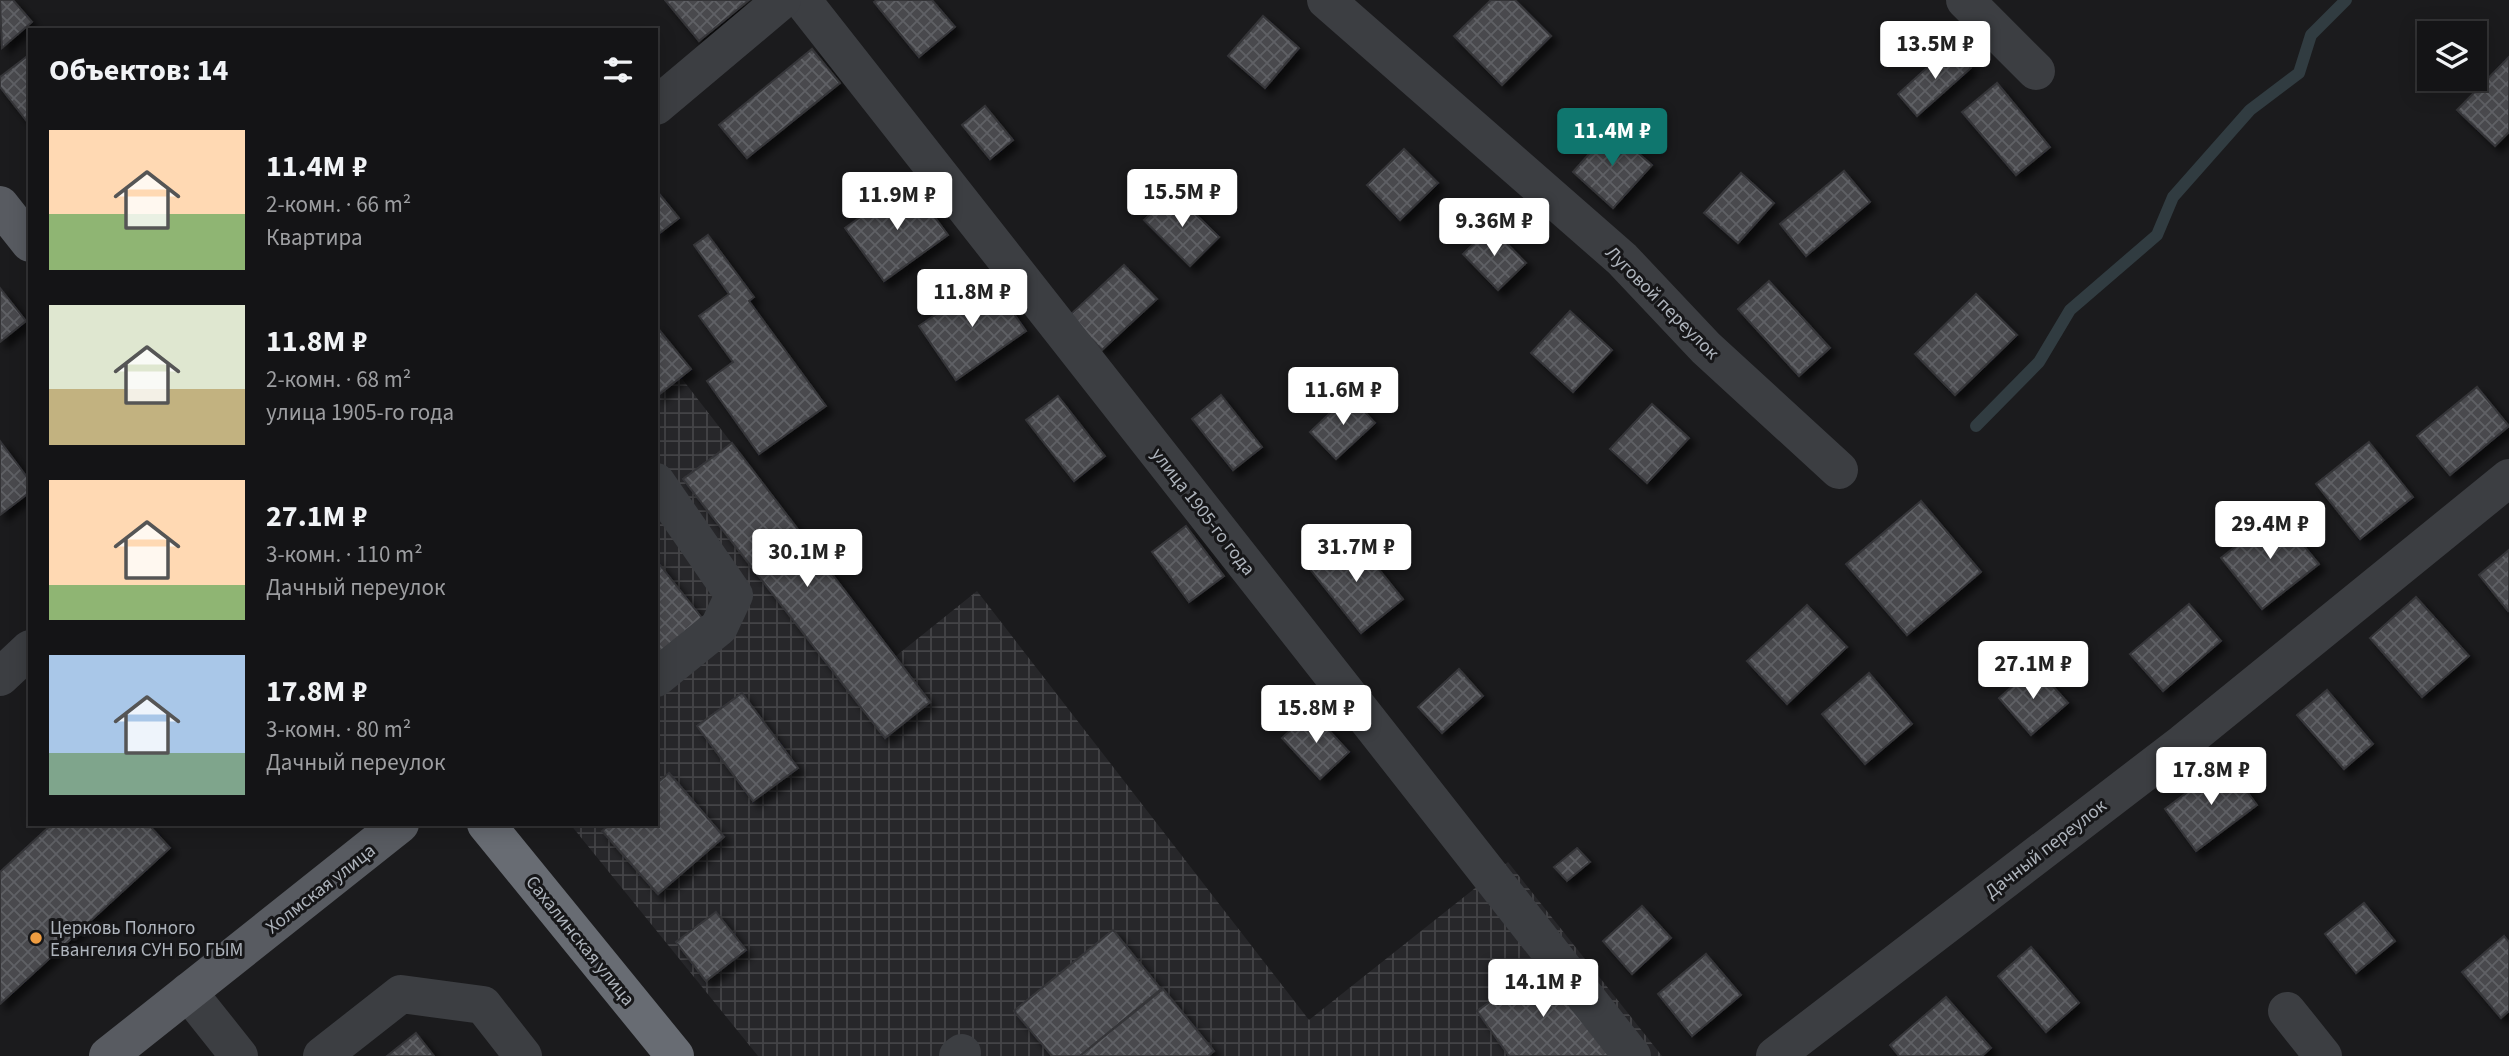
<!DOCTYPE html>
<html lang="ru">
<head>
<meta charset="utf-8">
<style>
  :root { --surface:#141416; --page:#212123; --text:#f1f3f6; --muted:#9d9ea1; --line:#333335; --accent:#0f766e }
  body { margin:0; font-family:"Source Sans 3",sans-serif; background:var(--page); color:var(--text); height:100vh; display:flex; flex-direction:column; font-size:26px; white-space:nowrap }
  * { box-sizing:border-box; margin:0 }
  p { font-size:23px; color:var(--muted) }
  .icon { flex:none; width:38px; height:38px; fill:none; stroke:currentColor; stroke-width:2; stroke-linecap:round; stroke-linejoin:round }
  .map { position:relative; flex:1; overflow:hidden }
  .side { position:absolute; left:28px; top:28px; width:630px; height:798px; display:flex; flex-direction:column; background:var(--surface); border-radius:0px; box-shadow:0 4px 18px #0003,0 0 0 2px var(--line) }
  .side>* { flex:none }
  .buttons { position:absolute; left:2417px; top:21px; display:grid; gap:14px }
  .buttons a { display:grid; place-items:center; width:70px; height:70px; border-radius:0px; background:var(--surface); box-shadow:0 4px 18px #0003,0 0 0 2px var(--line); font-size:35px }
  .price { position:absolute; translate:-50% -60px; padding:0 16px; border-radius:7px; background:#fff; color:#222; font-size:23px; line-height:46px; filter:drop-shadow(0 2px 4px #0008) }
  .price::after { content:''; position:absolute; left:50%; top:42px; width:21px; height:16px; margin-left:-10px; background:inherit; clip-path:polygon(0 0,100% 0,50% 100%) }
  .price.on { background:var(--accent); color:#fff }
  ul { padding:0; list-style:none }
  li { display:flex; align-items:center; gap:21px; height:175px; padding:0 21px }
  li span { display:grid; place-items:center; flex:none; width:196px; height:140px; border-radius:0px; color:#555 }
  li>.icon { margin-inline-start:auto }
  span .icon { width:84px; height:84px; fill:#fffc; stroke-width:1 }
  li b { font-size:30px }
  h2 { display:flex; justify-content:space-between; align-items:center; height:84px; padding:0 21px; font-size:30px }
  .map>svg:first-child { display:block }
</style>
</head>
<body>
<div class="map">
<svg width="2509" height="1056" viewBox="0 0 2509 1056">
  <defs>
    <pattern id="industrial-grid" width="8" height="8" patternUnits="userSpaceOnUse" patternTransform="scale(1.75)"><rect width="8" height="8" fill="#27272a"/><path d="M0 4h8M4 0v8" fill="none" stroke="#444447"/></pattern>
    <pattern id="building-cross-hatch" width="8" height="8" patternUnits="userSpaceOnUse" patternTransform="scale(1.75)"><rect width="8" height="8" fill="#48494d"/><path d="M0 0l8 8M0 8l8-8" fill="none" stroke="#606165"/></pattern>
    <filter id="shadow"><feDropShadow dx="6" dy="6" stdDeviation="3.5" flood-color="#0009"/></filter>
  </defs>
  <rect width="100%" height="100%" fill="#1b1b1d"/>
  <!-- industrial -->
  <polygon fill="url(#industrial-grid)" points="656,345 896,656 977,591 1309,1020 1508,862 1662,1056 758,1056 570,824 656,824"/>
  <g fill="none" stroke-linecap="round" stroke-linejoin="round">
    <!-- stream -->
    <polyline stroke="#313c41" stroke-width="12" points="1976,426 2039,362 2070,310 2157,235 2173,197 2250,110 2299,73 2311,35 2346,0"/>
  </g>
  <!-- building -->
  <g fill="url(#building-cross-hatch)" stroke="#353539" stroke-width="2" filter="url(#shadow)">
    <polygon points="0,0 13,0 32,22 2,48"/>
    <polygon points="665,0 749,0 699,41"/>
    <polygon points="877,0 932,0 955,27 919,57 874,2"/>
    <polygon points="1491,0 1515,0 1551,36 1502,85 1454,36"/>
    <polygon points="1263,16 1299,48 1265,88 1228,56"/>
    <polygon points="1952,45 1971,68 1917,116 1898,94"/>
    <polygon points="812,49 840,83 747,158 719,125"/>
    <polygon points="30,54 30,123 29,124 0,87 0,77"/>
    <polygon points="2509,57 2509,132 2495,146 2457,110"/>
    <polygon points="1997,83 2050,147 2016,175 1962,112"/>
    <polygon points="985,106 1013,140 990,159 962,125"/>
    <polygon points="1611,129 1652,165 1613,208 1573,172"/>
    <polygon points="1404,149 1438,183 1400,220 1367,185"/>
    <polygon points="1844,171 1870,202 1806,256 1780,224"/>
    <polygon points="1741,173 1774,203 1738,243 1704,213"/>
    <polygon points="909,182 948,235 884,281 845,228"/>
    <polygon points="656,190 679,218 656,236"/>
    <polygon points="1173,192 1219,237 1190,266 1144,220"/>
    <polygon points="1491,227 1526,263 1498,290 1463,254"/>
    <polygon points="708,235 754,297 749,301 826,406 759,454 707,381 733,362 699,316 729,294 694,245"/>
    <polygon points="1124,265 1157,299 1102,350 1069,316"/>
    <polygon points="989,278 1026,331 956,380 919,326"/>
    <polygon points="1769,281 1830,348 1799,376 1738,309"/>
    <polygon points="0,288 26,321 0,342"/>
    <polygon points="1976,294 2017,335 1955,395 1915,354"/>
    <polygon points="1570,311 1612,350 1573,392 1531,353"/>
    <polygon points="656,326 691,369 656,397"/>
    <polygon points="2477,387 2509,426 2450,475 2417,436"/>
    <polygon points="1221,395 1262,447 1233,470 1192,419"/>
    <polygon points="1349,395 1375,423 1336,459 1310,432"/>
    <polygon points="1058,396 1105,456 1074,481 1026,420"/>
    <polygon points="1652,404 1689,438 1647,483 1610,449"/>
    <polygon points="0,441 30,481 30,492 0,515"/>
    <polygon points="2369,442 2413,497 2360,539 2316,484"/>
    <polygon points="732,443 930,702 885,738 683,479"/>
    <polygon points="1921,501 1981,572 1907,635 1846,564"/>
    <polygon points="2277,513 2319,564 2262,609 2221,558"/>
    <polygon points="1186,526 1224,576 1189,602 1152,552"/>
    <polygon points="1351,535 1403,599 1361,633 1309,568"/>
    <polygon points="2509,550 2509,610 2508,611 2479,575"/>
    <polygon points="656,560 706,623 656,663"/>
    <polygon points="2416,597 2469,656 2422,697 2370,638"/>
    <polygon points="2189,604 2221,641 2163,691 2130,654"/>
    <polygon points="1807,605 1847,647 1787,704 1747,661"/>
    <polygon points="2035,666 2068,703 2031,735 1999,698"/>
    <polygon points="1459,669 1483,696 1442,733 1418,707"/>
    <polygon points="1869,673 1912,724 1865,764 1822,714"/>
    <polygon points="2327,690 2373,744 2344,769 2297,715"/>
    <polygon points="742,693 798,768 753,801 697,726"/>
    <polygon points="1311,711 1349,752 1320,779 1282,738"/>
    <polygon points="2226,763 2257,805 2196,851 2165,809"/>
    <polygon points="669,773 724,837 658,894 602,831 610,824 656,824 656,784"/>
    <polygon points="52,824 148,824 170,848 0,1004 0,872"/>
    <polygon points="1577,848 1590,862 1567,881 1554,867"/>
    <polygon points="2364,903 2395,941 2356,973 2325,934"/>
    <polygon points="1642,906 1671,938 1632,974 1603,941"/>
    <polygon points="716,912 746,950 706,981 676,942"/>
    <polygon points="1113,930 1161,989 1080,1056 1052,1056 1014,1011"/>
    <polygon points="2504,936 2509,942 2509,1011 2501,1018 2462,972"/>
    <polygon points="2031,947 2079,1003 2046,1032 1998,976"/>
    <polygon points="1706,954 1741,995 1692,1036 1658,994"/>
    <polygon points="1548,960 1616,1056 1509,1056 1477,1011"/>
    <polygon points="1163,989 1214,1051 1208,1056 1080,1056"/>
    <polygon points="1946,997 1991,1048 1982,1056 1899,1056 1890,1045"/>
    <polygon points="416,1033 434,1056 387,1056"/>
  </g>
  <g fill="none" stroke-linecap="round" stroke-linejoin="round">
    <!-- minor -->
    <g stroke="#3c3e42" stroke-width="38">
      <polyline points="802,0 1632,1056"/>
      <polyline points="1326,0 1622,259 1706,348 1839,470"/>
      <polyline points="1965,0 2036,71"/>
      <polyline points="656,106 782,0"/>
      <polyline points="656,482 734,595 719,627 656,678"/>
      <polyline points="0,677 30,649"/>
      <polyline points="188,992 239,1056"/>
      <polyline points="2287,1011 2323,1056"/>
      <polyline points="322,1056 401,994 483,1005 523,1056"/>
      <polyline points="958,1056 962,1053"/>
      <polyline points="1775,1056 2183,743 2509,478"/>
    </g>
    <!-- major -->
    <g stroke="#585b61" stroke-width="38">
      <polyline points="0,205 30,243"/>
      <polyline points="108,1056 400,824"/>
    </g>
    <!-- highway -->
    <polyline stroke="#686c73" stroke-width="38" points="486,824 675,1056"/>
  </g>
  <!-- markers -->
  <circle fill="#ef9d41" stroke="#161618" stroke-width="2.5" cx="36" cy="938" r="7"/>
  <g text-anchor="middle" stroke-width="6" stroke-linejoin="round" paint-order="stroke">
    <!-- street labels -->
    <g font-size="19" fill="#aeb4bc" stroke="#161618">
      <text transform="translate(1663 302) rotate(45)" y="7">Луговой переулок</text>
      <text transform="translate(1204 511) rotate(52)" y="7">улица 1905-го года</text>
      <text transform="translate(2045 848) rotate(-38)" y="7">Дачный переулок</text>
      <text transform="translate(320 888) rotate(-38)" y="7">Холмская улица</text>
      <text transform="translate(581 940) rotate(51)" y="7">Сахалинская улица</text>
    </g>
    <!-- poi labels -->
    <g font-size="19" fill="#aeb4bc" stroke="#161618" text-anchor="start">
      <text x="50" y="934">Церковь Полного<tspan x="50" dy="22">Евангелия СУН БО ГЫМ</tspan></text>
    </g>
  </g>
</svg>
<div class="buttons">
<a><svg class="icon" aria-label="layers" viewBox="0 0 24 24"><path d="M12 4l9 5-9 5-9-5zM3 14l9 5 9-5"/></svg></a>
</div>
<b class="price" style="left:1935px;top:81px">13.5M ₽</b>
<b class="price on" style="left:1612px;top:168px">11.4M ₽</b>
<b class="price" style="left:1182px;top:229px">15.5M ₽</b>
<b class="price" style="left:897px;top:232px">11.9M ₽</b>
<b class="price" style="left:1494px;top:258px">9.36M ₽</b>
<b class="price" style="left:972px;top:329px">11.8M ₽</b>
<b class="price" style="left:1343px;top:427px">11.6M ₽</b>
<b class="price" style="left:2270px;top:561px">29.4M ₽</b>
<b class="price" style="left:1356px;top:584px">31.7M ₽</b>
<b class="price" style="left:807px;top:589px">30.1M ₽</b>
<b class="price" style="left:2033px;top:701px">27.1M ₽</b>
<b class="price" style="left:1316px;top:745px">15.8M ₽</b>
<b class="price" style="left:2211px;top:807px">17.8M ₽</b>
<b class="price" style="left:1543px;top:1019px">14.1M ₽</b>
<section class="side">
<h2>Объектов: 14<svg class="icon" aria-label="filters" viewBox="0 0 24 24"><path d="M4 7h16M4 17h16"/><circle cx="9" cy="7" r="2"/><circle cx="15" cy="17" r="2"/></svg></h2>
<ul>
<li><span style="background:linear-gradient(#ffd9b3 60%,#8fb573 0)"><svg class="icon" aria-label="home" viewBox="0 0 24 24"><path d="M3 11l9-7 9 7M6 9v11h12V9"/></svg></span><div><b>11.4M ₽</b><p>2-комн. · 66 m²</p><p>Квартира</p></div></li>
<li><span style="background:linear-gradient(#dfe7d0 60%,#c2b280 0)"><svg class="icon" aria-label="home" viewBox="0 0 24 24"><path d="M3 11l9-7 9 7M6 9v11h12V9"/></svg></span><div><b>11.8M ₽</b><p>2-комн. · 68 m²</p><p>улица 1905-го года</p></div></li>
<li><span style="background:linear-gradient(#ffd9b3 75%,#8fb573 0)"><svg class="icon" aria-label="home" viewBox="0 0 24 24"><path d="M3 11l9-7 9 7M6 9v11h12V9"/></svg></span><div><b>27.1M ₽</b><p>3-комн. · 110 m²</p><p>Дачный переулок</p></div></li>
<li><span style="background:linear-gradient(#a9c7e8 70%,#7fa58c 0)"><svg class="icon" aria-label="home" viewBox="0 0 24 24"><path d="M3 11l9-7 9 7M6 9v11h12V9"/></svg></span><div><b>17.8M ₽</b><p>3-комн. · 80 m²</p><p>Дачный переулок</p></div></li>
</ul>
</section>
</div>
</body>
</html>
